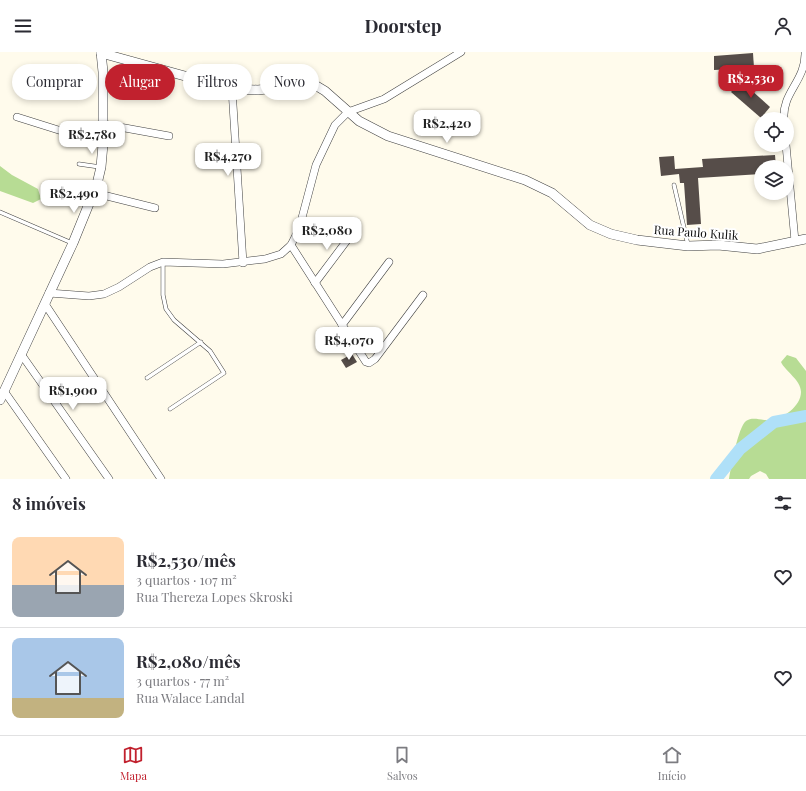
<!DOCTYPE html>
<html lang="pt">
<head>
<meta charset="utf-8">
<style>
  :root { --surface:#fff; --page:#f2f2f3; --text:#2b2b33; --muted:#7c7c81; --line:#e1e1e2; --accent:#c1212e }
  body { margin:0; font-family:"Playfair Display",serif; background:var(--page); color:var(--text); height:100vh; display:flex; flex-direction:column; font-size:15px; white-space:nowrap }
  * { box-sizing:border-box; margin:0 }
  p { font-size:13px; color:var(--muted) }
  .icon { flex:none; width:22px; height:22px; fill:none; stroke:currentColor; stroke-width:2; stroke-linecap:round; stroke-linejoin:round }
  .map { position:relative; height:427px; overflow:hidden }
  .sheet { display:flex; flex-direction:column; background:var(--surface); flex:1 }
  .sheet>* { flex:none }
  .guide { position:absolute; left:12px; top:12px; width:400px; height:36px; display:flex; gap:8px }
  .tools { position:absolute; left:754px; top:60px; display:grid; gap:8px }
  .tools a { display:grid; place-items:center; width:40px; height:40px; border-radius:50%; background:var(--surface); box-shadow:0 2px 6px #0003; font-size:20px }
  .price { position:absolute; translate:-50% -34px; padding:0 9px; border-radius:8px; background:#fff; color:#222; font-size:13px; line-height:26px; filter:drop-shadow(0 1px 2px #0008) }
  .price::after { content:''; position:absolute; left:50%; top:24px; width:12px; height:9px; margin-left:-6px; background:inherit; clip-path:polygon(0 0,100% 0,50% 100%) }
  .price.active { background:var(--accent); color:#fff }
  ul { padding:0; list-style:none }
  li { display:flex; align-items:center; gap:12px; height:100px; padding:0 12px }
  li+li { border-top:1px solid var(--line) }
  li span { display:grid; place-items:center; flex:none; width:112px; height:80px; border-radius:8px; color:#555 }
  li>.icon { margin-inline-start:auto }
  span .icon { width:48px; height:48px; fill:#fffc; stroke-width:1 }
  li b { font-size:17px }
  h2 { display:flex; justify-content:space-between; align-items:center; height:48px; padding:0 12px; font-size:17px }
  .pill { padding:0 14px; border-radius:18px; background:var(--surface); box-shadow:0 2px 6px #0003; font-size:14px; line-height:36px }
  .pill.active { background:var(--accent); color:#fff }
  header { display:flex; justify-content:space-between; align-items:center; height:52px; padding:0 12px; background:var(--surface); font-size:18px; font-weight:700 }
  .dock { display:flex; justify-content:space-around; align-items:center; height:56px; border-top:1px solid var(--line); background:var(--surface); font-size:11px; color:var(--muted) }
  .dock a { display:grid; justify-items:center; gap:2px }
  .dock .active { color:var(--accent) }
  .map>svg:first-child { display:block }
</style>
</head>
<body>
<header><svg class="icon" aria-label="menu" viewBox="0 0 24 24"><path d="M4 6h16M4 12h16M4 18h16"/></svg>Doorstep<svg class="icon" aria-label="person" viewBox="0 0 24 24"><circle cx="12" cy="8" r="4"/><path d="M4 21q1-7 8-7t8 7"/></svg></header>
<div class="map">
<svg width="806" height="427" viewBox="0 0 806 427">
  <rect width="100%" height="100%" fill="#fffbec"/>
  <!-- forest -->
  <g fill="#b7dc94">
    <polygon points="0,114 12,123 38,137 41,147 33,151 0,139"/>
    <path d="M787,303l9,3 10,13v108h-37l-3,-5 -6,-3 -9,5 -2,3h-20c2,-11 9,-52 17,-58 7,-5 16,0 24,-1 13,-1 31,-14 31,-28 0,-12 -16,-21 -20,-30z"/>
  </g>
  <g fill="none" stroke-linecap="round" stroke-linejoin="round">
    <!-- river -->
    <polyline stroke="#afe0f8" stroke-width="12" points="716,427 740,397 774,370 806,364"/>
  </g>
  <!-- building -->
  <g fill="#564d49">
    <polygon points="753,1 754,16 714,18 714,4"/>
    <polygon points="741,29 770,55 761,66 731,40"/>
    <polygon points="775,103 776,115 761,115 761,122 698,126 701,172 687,173 684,131 680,131 679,122 661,124 659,105 674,104 675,117 703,115 702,107"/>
    <polygon points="352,302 357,310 346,316 341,308"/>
  </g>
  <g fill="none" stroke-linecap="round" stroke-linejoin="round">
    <defs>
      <g id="service">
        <polyline points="79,112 100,115"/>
        <polyline points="674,133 688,193"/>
        <polyline points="0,160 72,191"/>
        <polyline points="163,210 163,243 166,257 174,268 210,299 224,321 170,357"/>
        <polyline points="147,326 201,290"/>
      </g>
      <g id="minor">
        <polyline points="232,37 243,211"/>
        <polyline points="17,65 103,92"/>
        <path d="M784,67c-2,-27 22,-38 21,-67"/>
        <polyline points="103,72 169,84"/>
        <polyline points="786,93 795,189"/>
        <polyline points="95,141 155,156"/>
        <polyline points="291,193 366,310 369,311 375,307 423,243"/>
        <polyline points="315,231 354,179"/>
        <polyline points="49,241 89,244 104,242 119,235 150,215 163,210 223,212 265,207 281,202 291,193 299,177 316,113 335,73 348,60 384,47 461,0"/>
        <polyline points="45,252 161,427"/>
        <polyline points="342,273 389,210"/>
        <polyline points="21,302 109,427"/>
        <polyline points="4,339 66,427"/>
      </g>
      <g id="tertiary">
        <polyline points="101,1 232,37 258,38 301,33 315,33 325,39 359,69 388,84 525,128 552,141 590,173 611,182 637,188 688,194 718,193 757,197 806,187"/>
        <polyline points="0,348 73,191 97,132 101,115 103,92 103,20 101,0"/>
      </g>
    </defs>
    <!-- service casing -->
    <use href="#service" stroke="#404040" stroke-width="4.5"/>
    <!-- minor casing -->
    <use href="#minor" stroke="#404040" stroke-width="8"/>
    <!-- tertiary casing -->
    <use href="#tertiary" stroke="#404040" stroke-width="10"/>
    <!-- service -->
    <use href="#service" stroke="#fff" stroke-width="3.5"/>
    <!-- minor -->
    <use href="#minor" stroke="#fff" stroke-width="7"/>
    <!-- tertiary -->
    <use href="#tertiary" stroke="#fff" stroke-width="9"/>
  </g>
  <g text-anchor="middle" stroke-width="4" stroke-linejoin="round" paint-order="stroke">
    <!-- street labels -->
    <g font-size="12" fill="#0d0d0d" stroke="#fff">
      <text transform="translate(696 181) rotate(4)" y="4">Rua Paulo Kulik</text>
    </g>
  </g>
</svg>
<div class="tools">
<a><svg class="icon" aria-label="locate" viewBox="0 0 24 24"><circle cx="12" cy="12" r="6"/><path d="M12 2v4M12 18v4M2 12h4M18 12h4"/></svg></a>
<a><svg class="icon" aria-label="layers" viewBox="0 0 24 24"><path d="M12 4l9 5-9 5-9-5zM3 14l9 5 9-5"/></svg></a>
</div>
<b class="price active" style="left:751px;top:47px">R$2,530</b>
<b class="price" style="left:447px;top:92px">R$2,420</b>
<b class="price" style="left:92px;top:103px">R$2,780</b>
<b class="price" style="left:228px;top:125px">R$4,270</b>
<b class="price" style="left:74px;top:162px">R$2,490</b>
<b class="price" style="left:327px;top:199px">R$2,080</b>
<b class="price" style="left:349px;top:309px">R$4,070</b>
<b class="price" style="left:73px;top:359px">R$1,900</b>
<div class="guide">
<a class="pill">Comprar</a>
<a class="pill active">Alugar</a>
<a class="pill">Filtros</a>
<a class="pill">Novo</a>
</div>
</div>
<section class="sheet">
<h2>8 imóveis<svg class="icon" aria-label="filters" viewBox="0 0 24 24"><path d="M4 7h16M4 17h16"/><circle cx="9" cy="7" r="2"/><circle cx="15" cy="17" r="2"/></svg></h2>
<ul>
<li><span style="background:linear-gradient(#ffd9b3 60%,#9aa5b1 0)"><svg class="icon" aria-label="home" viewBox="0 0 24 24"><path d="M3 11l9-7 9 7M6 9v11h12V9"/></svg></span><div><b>R$2,530/mês</b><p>3 quartos · 107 m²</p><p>Rua Thereza Lopes Skroski</p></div><svg class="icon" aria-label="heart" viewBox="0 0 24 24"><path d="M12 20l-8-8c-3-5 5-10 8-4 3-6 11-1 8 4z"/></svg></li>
<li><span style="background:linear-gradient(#a9c7e8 75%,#c2b280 0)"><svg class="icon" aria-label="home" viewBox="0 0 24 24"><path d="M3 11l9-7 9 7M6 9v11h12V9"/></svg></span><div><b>R$2,080/mês</b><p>3 quartos · 77 m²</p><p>Rua Walace Landal</p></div><svg class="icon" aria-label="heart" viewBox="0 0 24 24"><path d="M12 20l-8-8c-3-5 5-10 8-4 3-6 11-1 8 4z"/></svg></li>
</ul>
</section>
<nav class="dock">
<a class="active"><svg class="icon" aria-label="map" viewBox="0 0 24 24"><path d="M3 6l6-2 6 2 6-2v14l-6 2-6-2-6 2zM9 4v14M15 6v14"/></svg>Mapa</a>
<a><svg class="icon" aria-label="saved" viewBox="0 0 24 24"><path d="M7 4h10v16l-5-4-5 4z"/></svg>Salvos</a>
<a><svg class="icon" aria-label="home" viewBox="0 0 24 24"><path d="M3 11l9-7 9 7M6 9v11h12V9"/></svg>Início</a>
</nav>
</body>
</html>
